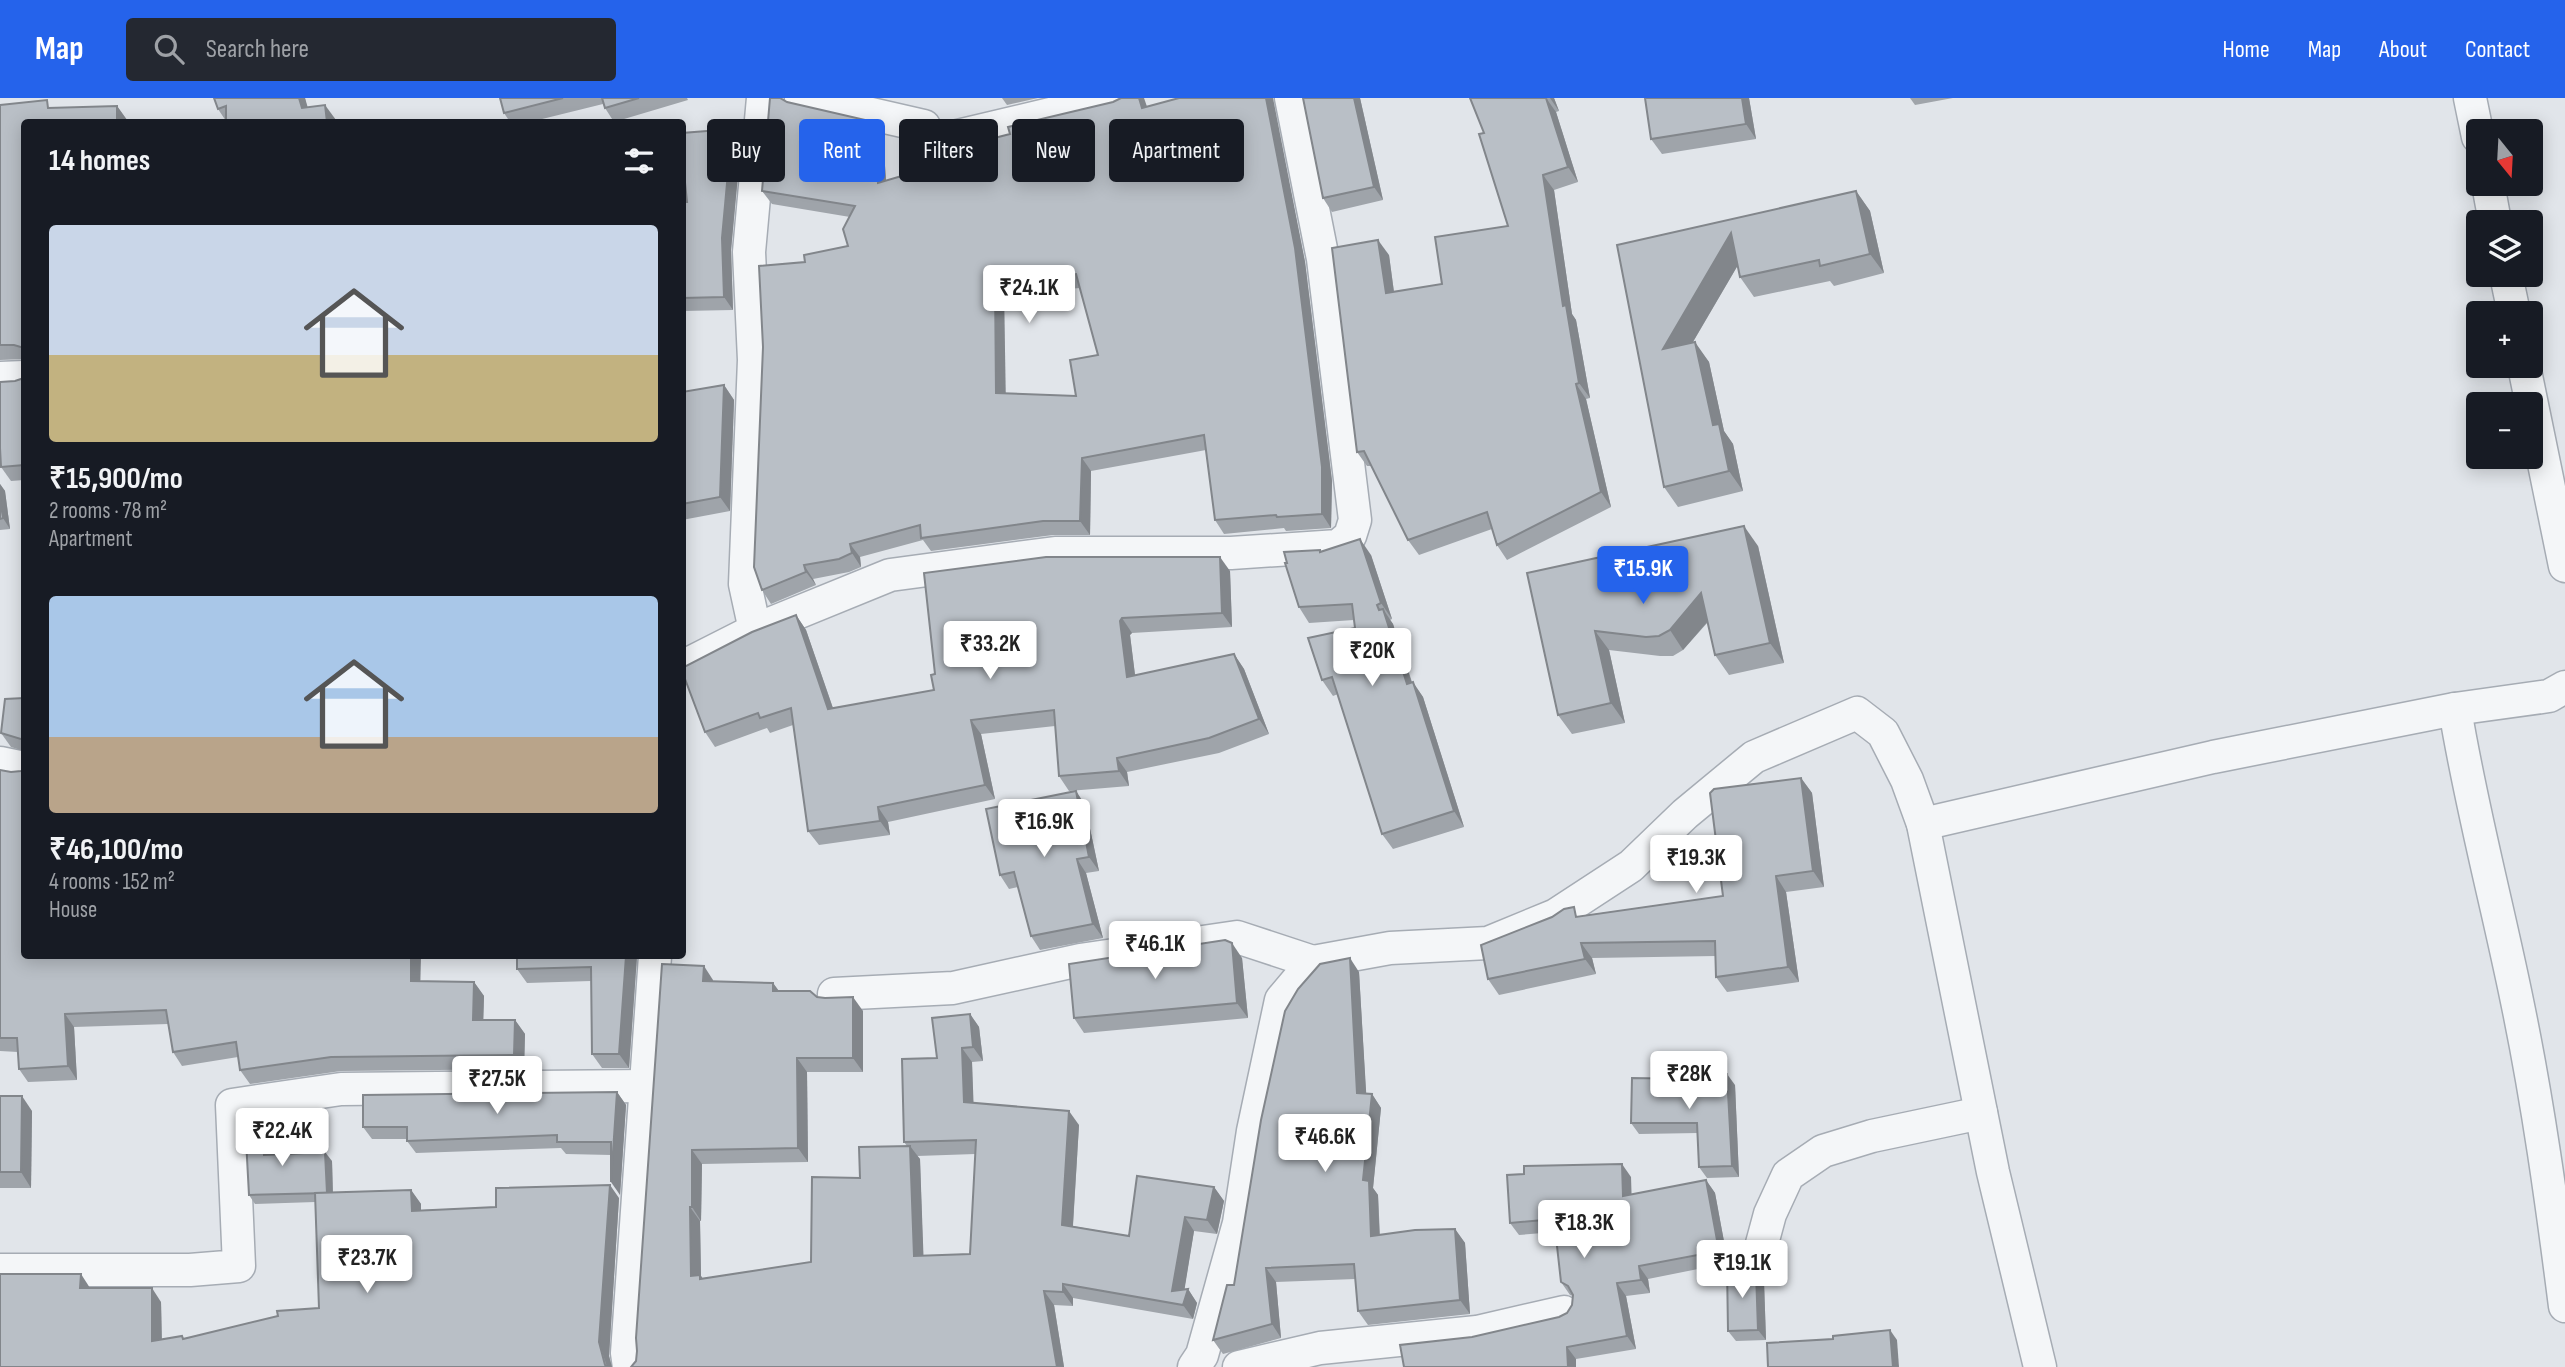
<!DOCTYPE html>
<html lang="en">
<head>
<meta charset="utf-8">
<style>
  :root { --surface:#171b24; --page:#242831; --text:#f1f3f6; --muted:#9ea1a6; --accent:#2563eb }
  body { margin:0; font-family:"Sofia Sans Condensed",sans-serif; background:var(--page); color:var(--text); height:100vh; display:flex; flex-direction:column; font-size:26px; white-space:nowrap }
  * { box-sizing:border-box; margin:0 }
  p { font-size:23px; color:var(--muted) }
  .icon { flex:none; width:38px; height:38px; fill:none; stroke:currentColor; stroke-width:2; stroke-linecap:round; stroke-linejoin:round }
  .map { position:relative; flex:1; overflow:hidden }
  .drawer { position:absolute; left:21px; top:21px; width:665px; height:840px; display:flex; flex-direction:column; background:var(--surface); border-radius:7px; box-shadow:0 4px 18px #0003 }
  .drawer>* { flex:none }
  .banner { position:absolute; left:707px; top:21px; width:665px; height:63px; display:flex; gap:14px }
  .needle { width:46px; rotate:162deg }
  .fabs { position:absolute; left:2466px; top:21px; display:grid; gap:14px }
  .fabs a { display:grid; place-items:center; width:77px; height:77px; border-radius:7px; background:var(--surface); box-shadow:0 4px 18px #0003; font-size:35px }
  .price { position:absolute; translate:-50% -60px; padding:0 16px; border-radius:7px; background:#fff; color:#222; font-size:23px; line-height:46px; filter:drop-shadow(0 2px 4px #0008) }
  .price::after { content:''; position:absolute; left:50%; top:42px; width:21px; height:16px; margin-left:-10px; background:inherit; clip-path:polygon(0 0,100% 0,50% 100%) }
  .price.active { background:var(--accent); color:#fff }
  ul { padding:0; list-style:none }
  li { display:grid; align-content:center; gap:14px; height:371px; padding:0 28px }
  li span { display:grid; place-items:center; height:217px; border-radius:7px; color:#555 }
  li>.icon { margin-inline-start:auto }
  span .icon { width:126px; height:126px; fill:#fffc; stroke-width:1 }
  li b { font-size:30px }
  h2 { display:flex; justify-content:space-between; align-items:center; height:84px; padding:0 28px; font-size:30px }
  .chip { padding:0 24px; border-radius:7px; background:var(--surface); box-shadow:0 4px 18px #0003; font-size:24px; line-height:63px }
  .chip.active { background:var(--accent); color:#fff }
  header { display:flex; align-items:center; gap:42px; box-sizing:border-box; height:98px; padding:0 35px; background:var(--accent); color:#fff }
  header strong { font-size:33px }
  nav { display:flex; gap:38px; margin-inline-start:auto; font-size:24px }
  .search { width:490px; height:63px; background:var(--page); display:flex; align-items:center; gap:18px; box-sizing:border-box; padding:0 24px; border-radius:7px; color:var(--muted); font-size:26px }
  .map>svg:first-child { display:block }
</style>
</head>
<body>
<header>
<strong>Map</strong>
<div class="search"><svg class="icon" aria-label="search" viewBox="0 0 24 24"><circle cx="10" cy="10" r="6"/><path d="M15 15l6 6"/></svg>Search here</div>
<nav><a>Home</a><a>Map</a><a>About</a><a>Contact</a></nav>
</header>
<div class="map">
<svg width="2565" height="1269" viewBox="0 0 2565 1269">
  <rect width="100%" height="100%" fill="#e1e5ea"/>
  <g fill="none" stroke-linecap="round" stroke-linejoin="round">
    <defs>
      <g id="minor">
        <polyline points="801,0 924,28 932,44 1118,0"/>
        <polyline points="2470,0 2478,39"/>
        <polyline points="2488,86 2495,124"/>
        <polyline points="2506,177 2514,215"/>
        <polyline points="2524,268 2565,468"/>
        <polyline points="0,280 24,279"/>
        <polyline points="755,532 745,486 754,262 749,154 763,0"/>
        <polyline points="682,569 755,532 890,477 1055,455 1231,455 1338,448 1350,438 1355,422 1323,161 1291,0"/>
        <path d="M2455,611c16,98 42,194 62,292 21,101 35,203 48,305"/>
        <polyline points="0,665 24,670"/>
        <polyline points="1923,726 2213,659 2455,611 2549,598 2565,589"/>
        <polyline points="834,896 953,890 1080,862 1237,839 1313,864"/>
        <polyline points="1756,1168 1770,1116 1788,1077 1823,1053 1872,1038 1981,1015"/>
        <polyline points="0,1172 190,1172 239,1168 232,1007 341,991 647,988"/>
        <polyline points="629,1269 627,1255 655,858"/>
        <polyline points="1194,1269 1202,1257 1239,1125 1253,1033 1281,902 1313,864 1390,850 1488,845 1556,817 1631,768 1685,716 1754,659 1857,615 1883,635 1907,682 1923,726 1993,1074 2040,1269"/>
        <polyline points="1239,1269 1320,1250 1477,1234 1564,1214"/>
      </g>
    </defs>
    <!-- minor casing -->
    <use href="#minor" stroke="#a6acb4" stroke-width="35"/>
    <!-- minor -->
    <use href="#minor" stroke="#f4f6f8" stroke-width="32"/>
  </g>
  <!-- wall -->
  <g fill="#9fa4aa" fill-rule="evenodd">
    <polygon points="214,0 305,0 307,9 336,22 226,23 218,11"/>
    <polygon points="500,0 687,0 688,2 614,24 605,10 603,6 530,24 510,24 504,15"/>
    <polygon points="1002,0 1038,0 1007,7"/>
    <polygon points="1303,0 1360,0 1383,102 1332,114 1323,100"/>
    <polygon points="1470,0 1554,0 1559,13 1556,14 1578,84 1554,92 1572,216 1576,222 1590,300 1586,301 1611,409 1507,462 1497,447 1492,431 1419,457 1408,442 1372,368 1367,368 1357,354 1389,157 1394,194 1442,186 1508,128 1484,35"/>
    <polygon points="1749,0 1756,41 1662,56 1651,41"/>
    <polygon points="1910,0 1953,0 1915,7"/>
    <path d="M783,2l4,2 87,20 9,14 3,45 261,-74 126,-5 32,160 27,219 -1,47 -45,3 -2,-3 -60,6 -9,-14 -9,-70 -115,21 -1,64h-37l-122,16 -8,-11 -63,17 1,10 -12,5 -36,7 3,6 -45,19 -9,-14 43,-328 43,-16 2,-29 -78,-13 -10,-13zM1080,190l18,67 -22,41 -71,-3 -1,-99z"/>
    <polygon points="0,7 52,10 117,8 127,22 127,24 24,24 24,261 0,262"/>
    <polygon points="732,31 741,44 731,152 733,212 682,213 682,104 687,104"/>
    <polygon points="1856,93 1870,113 1884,175 1834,188 1830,183 1754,199 1740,179 1738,167 1693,244 1709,264 1724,333 1733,346 1743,393 1678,409 1664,389 1617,147"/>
    <polygon points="24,280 24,382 11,383 1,369 15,283"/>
    <polygon points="724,287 734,302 730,413 682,422 682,294"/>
    <polygon points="0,386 5,393 10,431 0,432"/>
    <polygon points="1758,448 1784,565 1729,577 1715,557 1708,524 1683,552 1673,558 1660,558 1609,552 1625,625 1572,636 1558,617 1527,475"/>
    <polygon points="1320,452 1321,454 1371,457 1392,521 1390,522 1393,526 1412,584 1423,599 1464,729 1393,751 1382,736 1338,596 1333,598 1322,582 1355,530 1354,522 1309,525 1299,509"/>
    <polygon points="1230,473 1232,529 1132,535 1130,537 1135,577 1234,556 1244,571 1269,636 1219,655 1127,674 1129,688 1069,693 1059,678 1055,628 981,636 995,701 888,724 890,737 819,747 808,733 793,627 770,635 767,630 715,649 705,634 796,517 806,532 833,610 934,592"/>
    <polygon points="24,600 24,653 11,649 1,635"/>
    <polygon points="0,672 11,674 21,673 24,858 420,883 474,884 484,898 483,922 515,922 525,936 524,971 341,973 250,986 240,972 238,959 182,968 173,954 168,926 74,929 77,982 28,984 19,971 18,954 0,953"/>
    <polygon points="1801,680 1812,695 1824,789 1786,794 1799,884 1727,894 1716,879 1716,858 1592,860 1596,876 1499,897 1488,881 1580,818 1723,798"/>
    <polygon points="1076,693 1085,707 1099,773 1086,775 1103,840 1040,852 1031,838 1018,789 1009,791 1000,777"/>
    <polygon points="517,858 637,858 629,970 602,970 592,956 591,883 527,885 517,871"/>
    <polygon points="1242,860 1248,920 1084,935 1074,920"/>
    <polygon points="1359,874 1366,995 1372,996 1381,1010 1373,1090 1378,1097 1380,1137 1455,1131 1465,1145 1470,1216 1368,1227 1358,1213 1355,1181 1276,1184 1281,1240 1223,1256 1213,1242"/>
    <path d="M713,882v1l60,2 6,8 38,6 46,14v61h-56l1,90 -106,2 -1,57h-1l1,55 2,3 108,-17 49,-84 47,-32 -3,-4 33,-84 33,-44 9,13 4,34 -11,1 1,40 106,23 -6,101 56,10 85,-49 10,14 -7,33 -23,-3 -10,59 4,-1 9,14 -4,16 -120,-21v8l-19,-1 10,62h-433l5,-6zM975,1056l-5,100 -47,2 -3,-97 -3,-3z"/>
    <polygon points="1695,981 1735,987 1739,1079 1707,1080 1699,1069 1698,1035 1639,1036 1631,1025"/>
    <polygon points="617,994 626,1007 620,1097 611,1057 566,1056 561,1050 416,1055 407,1043 407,1041 372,1041 363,1029"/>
    <polygon points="0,998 32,1013 31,1090 0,1090"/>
    <polygon points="269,1031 269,1056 332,1063 333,1095 411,1092 421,1106 421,1112 496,1109 619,1100 609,1258 612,1269 0,1269 90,1190 161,1204 162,1242 184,1241 319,1210 315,1104 255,1106 249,1097"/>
    <polygon points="1631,1079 1631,1097 1706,1082 1715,1095 1728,1165 1648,1181 1650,1195 1626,1198 1636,1251 1576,1261 1472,1239 1559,1219 1567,1215 1572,1207 1573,1198 1570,1197 1561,1184 1555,1134 1519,1137 1510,1125"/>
    <polygon points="1745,1175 1764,1184 1766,1242 1736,1243 1728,1233"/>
  </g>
  <!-- shaded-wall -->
  <g fill="#82868b">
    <polygon points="299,0 305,0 312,24 302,10"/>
    <polygon points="1139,0 1144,0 1152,23 1142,10"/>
    <polygon points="1266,0 1273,0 1305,164 1332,383 1331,430 1322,416"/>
    <polygon points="1354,0 1360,0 1383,102 1374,89"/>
    <polygon points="1546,0 1556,14 1578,84 1568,69"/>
    <polygon points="1550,0 1554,0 1559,13"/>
    <polygon points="1742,0 1749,0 1756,41 1746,26"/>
    <polygon points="325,7 336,22 336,24 327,24"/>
    <polygon points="117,8 127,22 127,24 117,24"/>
    <polygon points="874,24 883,38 887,98 878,85"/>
    <polygon points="732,31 741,44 731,152 733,212 724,199 722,140"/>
    <polygon points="1543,77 1554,92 1572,216 1576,222 1590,300 1579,285 1563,208"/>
    <polygon points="1856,93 1870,113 1884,175 1870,156"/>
    <polygon points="1731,135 1745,155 1677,271 1663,251"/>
    <polygon points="1378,142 1389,157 1396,210 1386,195"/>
    <polygon points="995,182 1004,196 1006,309 996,295"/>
    <polygon points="1695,244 1709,264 1724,333 1733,346 1743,393 1729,373 1713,327"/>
    <polygon points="1576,286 1586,301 1611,409 1601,394"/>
    <polygon points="724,287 734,302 730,413 720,399"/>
    <polygon points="1082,360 1091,373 1090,437 1080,423"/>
    <polygon points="0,386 5,393 10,431 3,420 0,401"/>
    <polygon points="1744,428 1758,448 1784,565 1770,545"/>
    <polygon points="1360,441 1371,457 1392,521 1381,505"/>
    <polygon points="850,446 860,459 861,469 852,455"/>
    <polygon points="1220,459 1230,473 1232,529 1222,515"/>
    <polygon points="804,467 813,481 816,487 806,474"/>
    <polygon points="1701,495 1715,515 1683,552 1670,532"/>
    <polygon points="1377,507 1385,519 1383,511 1393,526 1417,601 1407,586"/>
    <polygon points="796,517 806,532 838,625 828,611"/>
    <polygon points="1122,520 1132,535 1130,537 1137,593 1127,579 1120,523"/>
    <polygon points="1595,533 1609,552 1625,625 1611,605"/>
    <polygon points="1234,556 1244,571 1269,636 1259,621"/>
    <polygon points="1413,584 1423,599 1464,729 1454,713"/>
    <polygon points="971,622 981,636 995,701 985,687"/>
    <polygon points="1117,660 1127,674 1129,688 1119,673"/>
    <polygon points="1801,680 1812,695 1824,789 1813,773"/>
    <polygon points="1076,693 1085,707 1099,773 1089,759"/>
    <polygon points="878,709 888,724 890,737 880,723"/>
    <polygon points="1077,761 1086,775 1103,840 1093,826"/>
    <polygon points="1776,778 1786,794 1799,884 1788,869"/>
    <polygon points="1232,845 1242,860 1248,920 1237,905"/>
    <polygon points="1581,845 1592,860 1596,876 1585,861"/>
    <polygon points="411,858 421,858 420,897 411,883"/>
    <polygon points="626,858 637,858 629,970 619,956"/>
    <polygon points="1350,860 1359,874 1367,1009 1357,995"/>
    <polygon points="704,868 713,882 713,897 703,883"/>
    <polygon points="474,884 484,898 483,935 473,922"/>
    <polygon points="773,885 783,899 773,893"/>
    <polygon points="853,899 863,913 863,974 853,960"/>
    <polygon points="65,916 74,929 77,982 68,968"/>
    <polygon points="970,916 979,929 983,963 973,949"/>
    <polygon points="515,922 525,936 524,971 514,957"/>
    <polygon points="962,950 972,964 974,1017 964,1004"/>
    <polygon points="797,960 807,974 808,1064 798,1050"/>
    <polygon points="1727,976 1735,987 1739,1079 1732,1068"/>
    <polygon points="617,994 626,1007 620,1097 611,1084"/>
    <polygon points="1372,996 1381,1010 1373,1090 1378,1097 1380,1152 1371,1138 1363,1082"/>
    <polygon points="22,998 32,1013 31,1090 21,1074"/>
    <polygon points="1069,1013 1079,1027 1072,1141 1062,1127"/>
    <polygon points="262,1022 269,1031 270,1065 264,1057"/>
    <polygon points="910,1048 920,1061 924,1172 914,1158"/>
    <polygon points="692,1052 702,1066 701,1123 692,1109"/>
    <polygon points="325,1054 332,1063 333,1104 327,1095"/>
    <polygon points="1622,1066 1631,1079 1632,1111 1623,1098"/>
    <polygon points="1706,1082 1715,1095 1728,1165 1719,1153"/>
    <polygon points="610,1087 619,1100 609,1258 612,1269 607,1269 599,1244"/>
    <polygon points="1214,1089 1224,1103 1217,1136 1207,1122"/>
    <polygon points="411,1092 421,1106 421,1127 412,1113"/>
    <polygon points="690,1109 700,1123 701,1178 710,1191 691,1178"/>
    <polygon points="1185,1119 1194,1133 1182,1207 1172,1193"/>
    <polygon points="1455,1131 1465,1145 1470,1216 1460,1202"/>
    <polygon points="1639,1168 1648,1181 1650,1195 1641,1182"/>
    <polygon points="1266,1170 1276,1184 1281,1240 1272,1226"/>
    <polygon points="1756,1174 1764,1184 1766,1242 1758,1232"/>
    <polygon points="81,1176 90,1190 80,1190"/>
    <polygon points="1617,1185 1626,1198 1636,1251 1627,1238"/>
    <polygon points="1063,1186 1073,1200 1073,1208 1063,1194"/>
    <polygon points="152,1190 161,1204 162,1257 152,1243"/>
    <polygon points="1188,1191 1197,1205 1193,1221 1183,1207"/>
    <polygon points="1044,1193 1054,1207 1064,1269 1057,1269"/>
    <polygon points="1890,1232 1897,1242 1899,1269 1893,1269"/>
    <polygon points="1567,1249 1576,1261 1576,1269 1568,1269"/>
  </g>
  <!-- building -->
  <g fill="#b9bfc6" stroke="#82868b" stroke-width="2" fill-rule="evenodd">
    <polygon points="214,0 299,0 302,10 325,7 327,24 226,24 226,8 218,11"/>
    <polygon points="500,0 563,0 504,15"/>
    <polygon points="602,0 639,0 605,10"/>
    <path d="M770,0h10l7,4 87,20 4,61 61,-18 -3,-12 74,-19 -2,-7 105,-25 8,-4h18l3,10 37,-10h87l29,150 27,219v47l-45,3 -1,-2 -61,5 -11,-85 -122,23 -2,63h-37l-122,17 -1,-13 -70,19 2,9 -13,6 -35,6 2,7 -44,18 -8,-23 9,-220 -4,-81 46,-4 -1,-7 44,-9 -5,-17 12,-23 -93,-15zM1076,176l22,81 -28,5 6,36 -80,-3 -1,-113z"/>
    <polygon points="1303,0 1354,0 1374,89 1323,100"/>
    <polygon points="1470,0 1546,0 1568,69 1543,77 1563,208 1566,207 1579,285 1576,286 1601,394 1497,447 1487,414 1408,442 1364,353 1357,354 1332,150 1378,142 1386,195 1442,186 1435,139 1508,128 1479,36 1484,35"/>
    <polygon points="1645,0 1742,0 1746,26 1651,41"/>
    <polygon points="47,2 48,10 117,8 117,24 24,24 24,250 14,247 0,247 0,7"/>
    <polygon points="732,31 722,140 724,199 682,200 682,104 687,104 682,55 682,35"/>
    <polygon points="1856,93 1870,156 1820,168 1819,162 1740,179 1731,135 1663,251 1695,244 1713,327 1719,326 1729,373 1664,389 1617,147"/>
    <polygon points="24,280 24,367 1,369 0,350 0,284 15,283"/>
    <polygon points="724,287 720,399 682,406 682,294"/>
    <polygon points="0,401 3,420 0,421"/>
    <polygon points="1744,428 1770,545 1715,557 1701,495 1670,532 1659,538 1646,539 1595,533 1611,605 1558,617 1527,475"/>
    <polygon points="1360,441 1381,505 1377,507 1379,512 1383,511 1407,586 1413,584 1454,713 1382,736 1332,579 1322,582 1308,540 1355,530 1352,506 1299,509 1285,465 1287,465 1284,454 1320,452 1320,454"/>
    <polygon points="1046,459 1220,459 1222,515 1122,520 1120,523 1127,579 1234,556 1259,621 1209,640 1117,660 1119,673 1059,678 1054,612 971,622 985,687 878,709 880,723 808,733 791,610 760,620 758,615 705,634 682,573 682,570 752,534 796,517 828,611 934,592 931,577 935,576 924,475"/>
    <polygon points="24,600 24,642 1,635 5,601"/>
    <polygon points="24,671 24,858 411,858 411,883 474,884 473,922 515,922 514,957 331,959 240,972 236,944 173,954 166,912 65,916 68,968 19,971 17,940 0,940 0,672 11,674 21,673"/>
    <polygon points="1801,680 1813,773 1776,778 1788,869 1716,879 1715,843 1581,845 1585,861 1488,881 1481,847 1552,819 1564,811 1574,809 1576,819 1723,798 1710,695 1714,691"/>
    <polygon points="1076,693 1089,759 1077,761 1093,826 1031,838 1014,774 1000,777 986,711"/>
    <polygon points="1225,842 1232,845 1237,905 1074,920 1069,866"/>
    <polygon points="517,858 626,858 619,956 592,956 591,869 517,871"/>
    <polygon points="1350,860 1357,995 1372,996 1363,1082 1369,1083 1371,1138 1415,1132 1455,1131 1460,1202 1358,1213 1354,1166 1266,1170 1272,1226 1213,1242 1227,1187 1234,1187 1261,1022 1285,913 1298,891 1320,866"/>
    <polygon points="662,866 704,868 703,883 773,885 773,893 810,893 817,899 825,900 853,899 853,960 797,960 798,1050 692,1052 692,1109 690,1109 691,1178 700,1177 700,1181 811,1164 812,1079 860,1080 859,1049 910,1048 914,1158 970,1156 976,1042 904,1044 902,961 937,960 932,920 970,916 973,949 962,950 964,1004 1069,1013 1062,1127 1129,1138 1137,1078 1214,1089 1207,1122 1185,1119 1172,1193 1188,1191 1183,1207 1063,1186 1063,1194 1044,1193 1057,1269 631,1269 636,1263 637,1253 636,1240"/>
    <polygon points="1727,976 1732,1068 1699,1069 1697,1025 1631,1025 1632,980 1695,981 1695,978"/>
    <polygon points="617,994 611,1084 611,1044 557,1044 557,1037 407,1043 407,1029 363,1029 363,997"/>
    <polygon points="0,998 22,998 21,1074 0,1074"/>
    <polygon points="262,1022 264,1057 325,1054 327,1095 249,1097 245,1023"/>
    <polygon points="1622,1066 1623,1098 1706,1082 1719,1153 1639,1168 1641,1182 1617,1185 1627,1238 1567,1249 1568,1269 1404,1269 1400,1247 1472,1239 1559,1219 1567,1215 1572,1207 1573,1197 1568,1188 1561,1184 1554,1121 1510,1125 1507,1077 1524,1076 1524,1068"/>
    <polygon points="610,1087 599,1244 605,1267 608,1269 0,1269 0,1176 81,1176 80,1190 152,1190 152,1243 182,1238 183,1241 278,1218 277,1213 319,1210 315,1095 411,1092 412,1113 496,1109 496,1090"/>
    <polygon points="1727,1168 1734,1168 1745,1175 1756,1174 1758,1232 1728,1233"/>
    <polygon points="1890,1232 1893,1269 1768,1269 1767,1245 1833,1241 1833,1238"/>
  </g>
</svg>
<div class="fabs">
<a><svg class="needle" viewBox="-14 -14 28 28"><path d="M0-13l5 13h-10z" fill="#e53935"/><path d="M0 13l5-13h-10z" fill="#9ea1a6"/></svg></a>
<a><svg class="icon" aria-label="layers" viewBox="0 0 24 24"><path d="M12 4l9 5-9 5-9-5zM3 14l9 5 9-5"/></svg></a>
<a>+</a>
<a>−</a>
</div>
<b class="price" style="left:1029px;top:227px">₹24.1K</b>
<b class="price active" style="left:1643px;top:508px">₹15.9K</b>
<b class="price" style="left:990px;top:583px">₹33.2K</b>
<b class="price" style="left:1372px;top:590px">₹20K</b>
<b class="price" style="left:1044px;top:761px">₹16.9K</b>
<b class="price" style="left:1696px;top:797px">₹19.3K</b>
<b class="price" style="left:1155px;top:883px">₹46.1K</b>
<b class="price" style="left:1689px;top:1013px">₹28K</b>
<b class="price" style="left:497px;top:1018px">₹27.5K</b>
<b class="price" style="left:282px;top:1070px">₹22.4K</b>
<b class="price" style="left:1325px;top:1076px">₹46.6K</b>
<b class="price" style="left:1584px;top:1162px">₹18.3K</b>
<b class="price" style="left:367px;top:1197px">₹23.7K</b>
<b class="price" style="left:1742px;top:1202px">₹19.1K</b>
<div class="banner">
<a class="chip">Buy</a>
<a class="chip active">Rent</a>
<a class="chip">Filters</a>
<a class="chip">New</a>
<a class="chip">Apartment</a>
</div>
<section class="drawer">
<h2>14 homes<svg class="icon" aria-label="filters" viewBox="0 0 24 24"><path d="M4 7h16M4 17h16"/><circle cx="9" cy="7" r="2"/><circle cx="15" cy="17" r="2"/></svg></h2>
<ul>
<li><span style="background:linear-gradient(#c9d6e8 60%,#c2b280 0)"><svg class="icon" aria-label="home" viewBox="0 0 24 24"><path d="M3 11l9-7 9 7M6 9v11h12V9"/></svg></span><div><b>₹15,900/mo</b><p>2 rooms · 78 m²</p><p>Apartment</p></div></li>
<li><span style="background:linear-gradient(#a9c7e8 65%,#b9a48a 0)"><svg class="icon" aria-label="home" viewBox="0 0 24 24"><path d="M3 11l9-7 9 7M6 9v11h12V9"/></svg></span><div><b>₹46,100/mo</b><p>4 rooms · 152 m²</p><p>House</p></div></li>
</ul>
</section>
</div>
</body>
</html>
